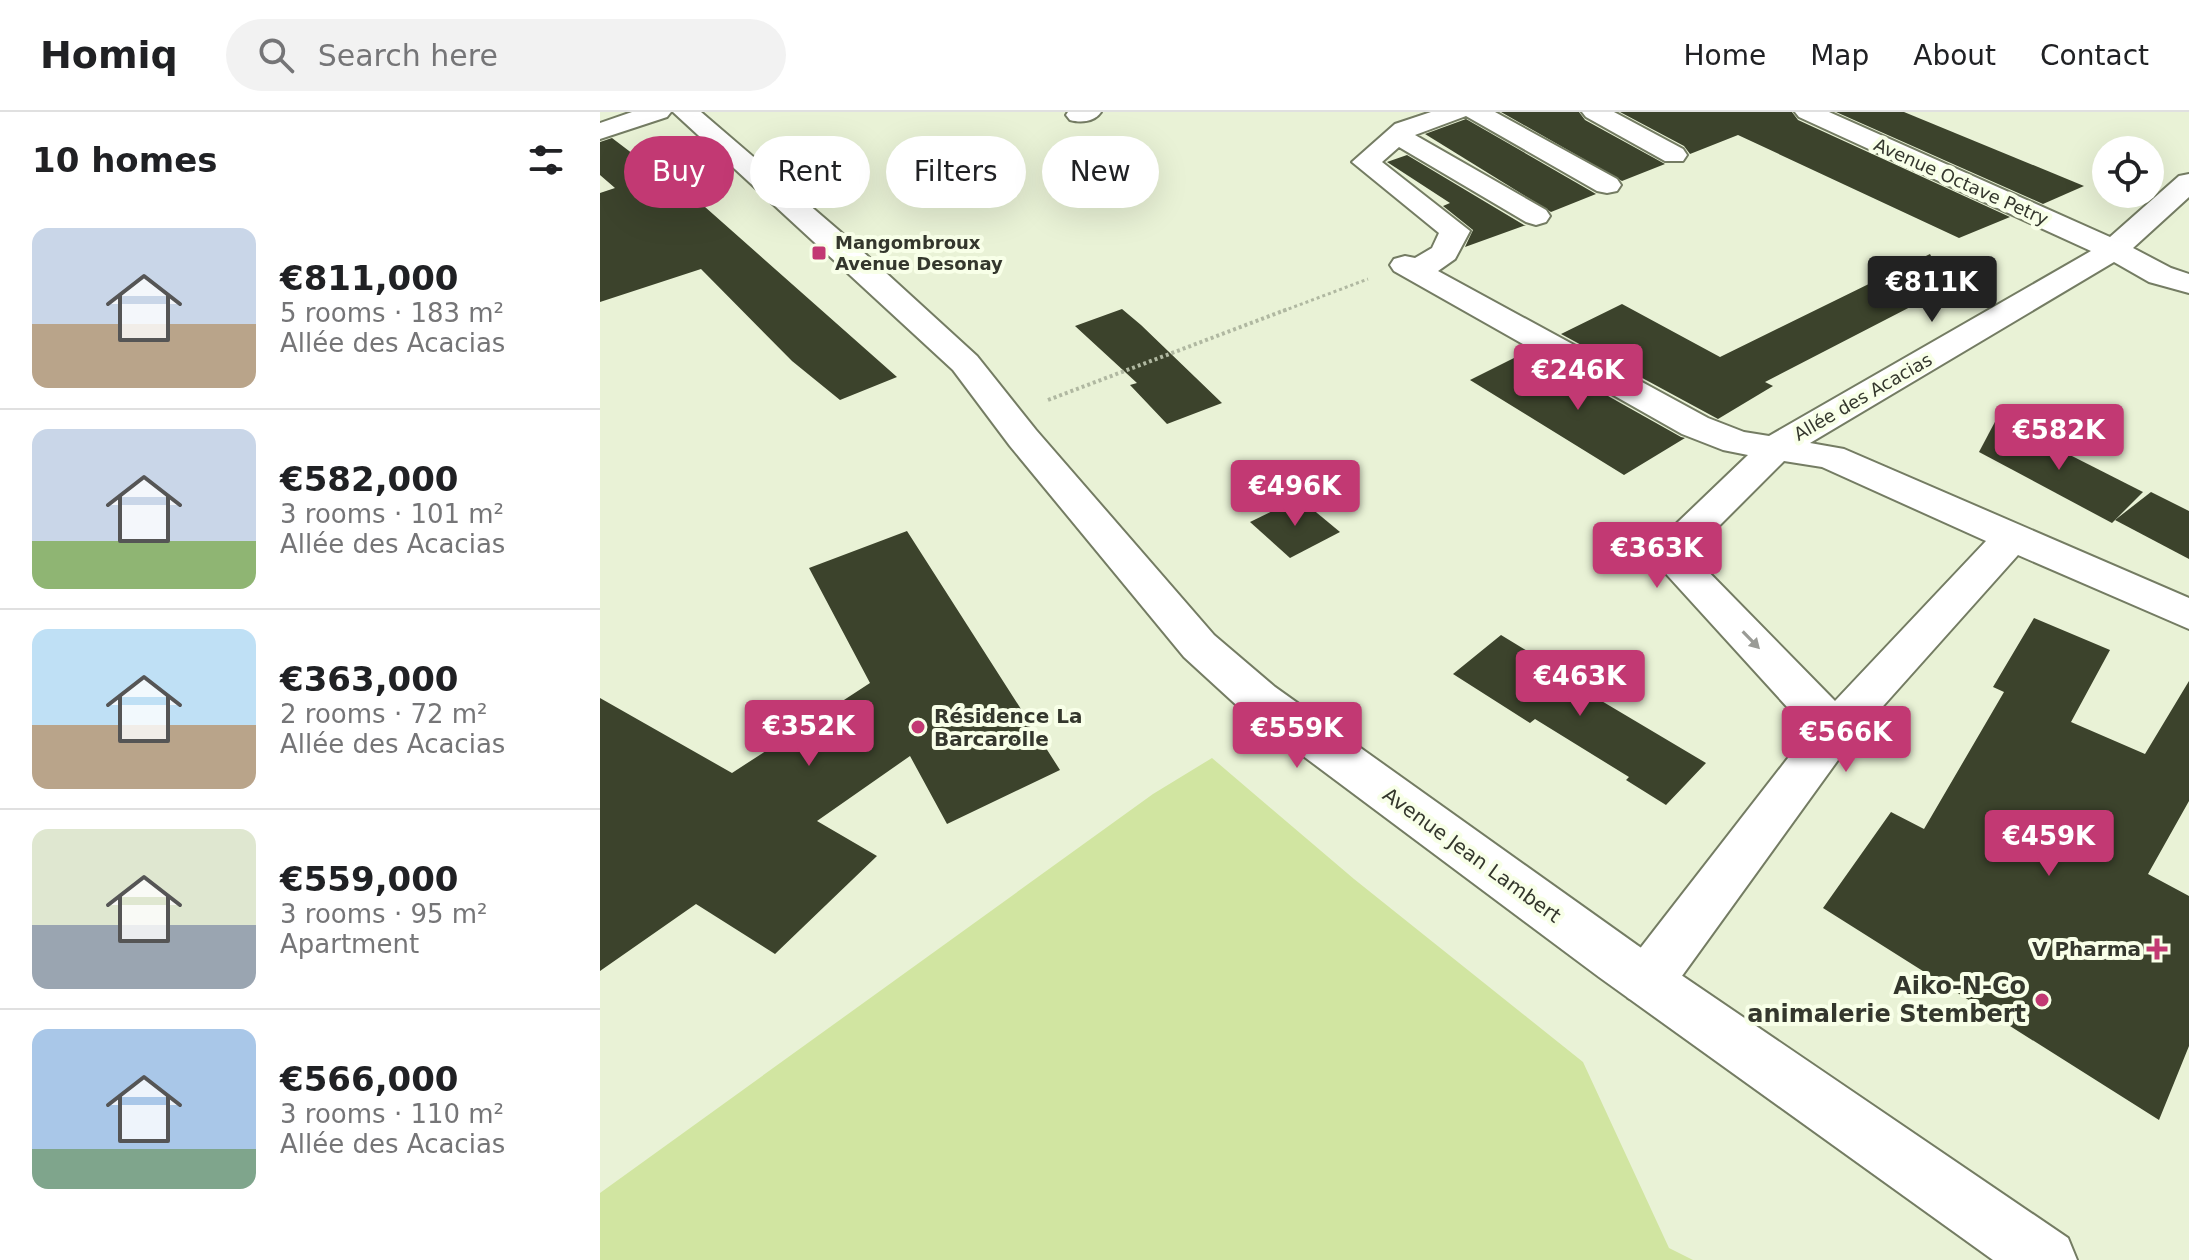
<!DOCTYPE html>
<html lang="en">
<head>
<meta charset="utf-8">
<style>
  :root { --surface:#fff; --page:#f2f2f2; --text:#202124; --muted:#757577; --line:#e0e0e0; --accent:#c23973 }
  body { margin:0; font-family:"DejaVu Sans",sans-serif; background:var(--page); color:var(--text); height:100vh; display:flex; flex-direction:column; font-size:30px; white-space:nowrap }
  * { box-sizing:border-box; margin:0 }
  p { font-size:26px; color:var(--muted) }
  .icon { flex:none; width:44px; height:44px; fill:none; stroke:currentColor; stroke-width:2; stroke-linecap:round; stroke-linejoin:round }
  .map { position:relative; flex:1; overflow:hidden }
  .panel { display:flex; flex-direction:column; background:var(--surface); width:600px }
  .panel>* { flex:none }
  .hud { position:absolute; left:24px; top:24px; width:760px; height:72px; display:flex; gap:16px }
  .fabs { position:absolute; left:1492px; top:24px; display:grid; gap:16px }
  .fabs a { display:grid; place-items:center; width:72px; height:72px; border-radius:50%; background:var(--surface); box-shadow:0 8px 32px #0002; font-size:40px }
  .price { position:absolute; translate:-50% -68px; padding:0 18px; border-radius:8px; background:var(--accent); color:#fff; font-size:26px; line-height:52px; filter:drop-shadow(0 2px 4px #0008) }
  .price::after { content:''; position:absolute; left:50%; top:48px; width:24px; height:18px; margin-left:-12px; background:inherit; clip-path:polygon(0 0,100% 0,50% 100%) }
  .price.on { background:#222; color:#fff }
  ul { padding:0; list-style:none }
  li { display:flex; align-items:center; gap:24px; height:200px; padding:0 32px }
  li+li { border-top:2px solid var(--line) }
  li span { display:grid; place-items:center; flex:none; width:224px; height:160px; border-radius:16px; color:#555 }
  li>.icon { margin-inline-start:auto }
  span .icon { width:96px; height:96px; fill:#fffc; stroke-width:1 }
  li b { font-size:34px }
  h2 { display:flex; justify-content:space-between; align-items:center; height:96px; padding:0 32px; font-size:34px }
  .tag { padding:0 28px; border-radius:36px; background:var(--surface); box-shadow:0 8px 32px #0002; font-size:28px; line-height:72px }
  .tag.on { background:var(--accent); color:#fff }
  header { display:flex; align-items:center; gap:48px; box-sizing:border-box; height:112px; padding:0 40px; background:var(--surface); border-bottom:2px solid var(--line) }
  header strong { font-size:38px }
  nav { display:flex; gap:44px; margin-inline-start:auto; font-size:28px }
  .search { width:560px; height:72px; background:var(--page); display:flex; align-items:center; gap:20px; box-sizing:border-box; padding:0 28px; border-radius:44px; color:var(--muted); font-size:30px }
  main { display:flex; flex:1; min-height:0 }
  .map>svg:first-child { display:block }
</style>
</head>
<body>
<header>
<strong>Homiq</strong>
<div class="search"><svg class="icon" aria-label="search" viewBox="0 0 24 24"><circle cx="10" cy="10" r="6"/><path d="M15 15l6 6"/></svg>Search here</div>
<nav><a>Home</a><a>Map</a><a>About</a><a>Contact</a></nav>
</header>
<main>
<section class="panel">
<h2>10 homes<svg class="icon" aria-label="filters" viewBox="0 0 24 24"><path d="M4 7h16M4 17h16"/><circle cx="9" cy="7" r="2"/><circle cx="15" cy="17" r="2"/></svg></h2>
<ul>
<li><span style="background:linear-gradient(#c9d6e8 60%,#b9a48a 0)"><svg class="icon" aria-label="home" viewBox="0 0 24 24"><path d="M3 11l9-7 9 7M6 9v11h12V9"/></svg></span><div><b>€811,000</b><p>5 rooms · 183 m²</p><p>Allée des Acacias</p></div></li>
<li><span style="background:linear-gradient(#c9d6e8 70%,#8fb573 0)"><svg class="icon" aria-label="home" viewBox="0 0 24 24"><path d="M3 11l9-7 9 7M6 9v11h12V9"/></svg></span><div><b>€582,000</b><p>3 rooms · 101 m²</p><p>Allée des Acacias</p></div></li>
<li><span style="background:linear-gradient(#bfe0f5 60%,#b9a48a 0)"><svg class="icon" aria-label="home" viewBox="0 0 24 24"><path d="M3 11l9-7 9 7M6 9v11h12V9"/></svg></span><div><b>€363,000</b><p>2 rooms · 72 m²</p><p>Allée des Acacias</p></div></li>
<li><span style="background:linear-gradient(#dfe7d0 60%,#9aa5b1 0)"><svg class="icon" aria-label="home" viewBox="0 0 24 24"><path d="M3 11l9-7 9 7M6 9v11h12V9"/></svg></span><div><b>€559,000</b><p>3 rooms · 95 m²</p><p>Apartment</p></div></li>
<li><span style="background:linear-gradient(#a9c7e8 75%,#7fa58c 0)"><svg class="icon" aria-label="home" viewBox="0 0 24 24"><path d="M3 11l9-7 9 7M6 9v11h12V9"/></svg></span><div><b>€566,000</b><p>3 rooms · 110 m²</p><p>Allée des Acacias</p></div></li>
</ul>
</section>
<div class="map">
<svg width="1589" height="1148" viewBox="0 0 1589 1148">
  <rect width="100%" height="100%" fill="#e9f2d6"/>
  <!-- green -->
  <polygon fill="#d1e5a1" points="612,646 754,767 983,950 1069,1136 1093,1148 0,1148 0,1081 553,682"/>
  <!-- building -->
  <g fill="#3c432c">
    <polygon points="901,0 979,0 985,8 1065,52 1022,69"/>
    <polygon points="1020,0 1192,0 1198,8 1410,105 1359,126 1138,23 1090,42 1084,34"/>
    <polygon points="1236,0 1304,0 1484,74 1443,92"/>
    <polygon points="866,7 996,82 951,100 825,22"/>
    <polygon points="12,26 83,80 87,79 297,265 240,288 192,249 101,157 0,190 0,81 15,76 0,63 0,30"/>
    <polygon points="807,43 924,113 926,113 865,135 873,118 843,94 850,91 787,50"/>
    <polygon points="1330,142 1347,176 1165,270 1173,274 1118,307 961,222 1022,192 1120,245"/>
    <polygon points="522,197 541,213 622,291 567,312 530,273 537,271 475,214"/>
    <polygon points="928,239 1081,325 1085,326 1024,363 870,268"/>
    <polygon points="1397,306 1543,380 1512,411 1379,340"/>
    <polygon points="1551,380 1589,399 1589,447 1515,408"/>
    <polygon points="699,386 740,420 690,446 650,410"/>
    <polygon points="307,419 460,658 347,712 310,644 217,709 277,744 175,842 96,792 0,859 0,586 132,661 270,571 209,456"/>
    <polygon points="1434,506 1510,538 1471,610 1545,642 1589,569 1589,689 1548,762 1589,784 1589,934 1559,1008 1223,796 1291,700 1324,717 1404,580 1393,575"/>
    <polygon points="901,523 976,569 973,572 1106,651 1066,693 1026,668 1029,665 935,607 930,611 853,562"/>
  </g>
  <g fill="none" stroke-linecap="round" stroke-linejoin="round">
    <defs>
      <g id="minor">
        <polygon points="32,0 71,0 67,5 0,27 0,11"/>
        <path d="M468,0h33c-7,10 -20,11 -31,8l-4,-5z"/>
        <path d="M831,0h64l122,67 4,6 -4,6 -10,2 -10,-2 -131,-75 -51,19 131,75 4,6 -4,6 -10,3 -10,-3 -127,-75 -17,15 88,69 -15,28 -17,12 270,147 36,14 25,4 322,-185 -292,-134 -4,-5h34l281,125 69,-61 10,-2v23l-56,51 38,20 18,6v19l-40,-11 -35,-20 -304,181 34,6 345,149v31l-171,-74 -167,187 -185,256 -19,7 -19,-7 -8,-17 8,-17 181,-233 -161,-177 6,-9 94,-90 -25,-5 -41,-16 -288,-163 -4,-6 4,-6 11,-3 10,2 17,-10 7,-15 -87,-71 43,-38zM1184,349l38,6 164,74 -151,160 -144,-147z"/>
        <polygon points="982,0 1014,0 1083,37 1087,43 1083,49 1065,49 986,5"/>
      </g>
      <polygon id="major" points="73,0 101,0 250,128 377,244 436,318 614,523 675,575 1037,833 1468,1126 1477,1148 1393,1148 999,865 643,599 584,545 410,334 353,258"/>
    </defs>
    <!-- minor casing -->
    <use href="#minor" stroke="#747c63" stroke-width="4"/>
    <!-- major casing -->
    <use href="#major" stroke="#747c63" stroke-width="4"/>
    <!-- path-far1 -->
    <polyline stroke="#b0b8a1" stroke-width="3" stroke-dasharray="3 3" stroke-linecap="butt" points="683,199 768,167"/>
    <!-- path -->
    <polyline stroke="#b0b8a1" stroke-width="4" stroke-dasharray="3 3" stroke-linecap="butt" points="448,288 688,197"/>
    <!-- minor -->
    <use href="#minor" fill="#fff" fill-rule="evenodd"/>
    <!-- major -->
    <use href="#major" fill="#fff" fill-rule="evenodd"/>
  </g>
  <!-- one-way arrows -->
  <defs><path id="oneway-solid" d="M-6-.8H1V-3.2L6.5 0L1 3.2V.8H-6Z" transform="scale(2)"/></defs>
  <use fill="#9a9b96" href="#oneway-solid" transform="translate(1151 528) rotate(46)"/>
  <!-- markers -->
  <g fill="#c23973" stroke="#f8ffe8" stroke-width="3">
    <rect x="211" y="133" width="16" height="16" rx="4"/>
    <circle cx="318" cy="615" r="8"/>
    <path d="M1553 825h8v8h8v8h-8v8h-8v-8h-8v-8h8z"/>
    <circle cx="1442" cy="888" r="8"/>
  </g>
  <g text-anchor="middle" stroke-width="8" stroke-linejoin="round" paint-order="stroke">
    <!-- far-street labels -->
    <g font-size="18" fill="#34372d" stroke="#f8ffe8">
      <text transform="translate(1361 70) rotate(24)" y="6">Avenue Octave Petry</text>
      <text transform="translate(1263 285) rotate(-30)" y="6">Allée des Acacias</text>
    </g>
    <!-- far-poi labels -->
    <g font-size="18" font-weight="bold" fill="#34372d" stroke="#f8ffe8" text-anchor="start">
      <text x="235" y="137">Mangombroux<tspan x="235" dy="21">Avenue Desonay</tspan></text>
    </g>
    <!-- poi labels -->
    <g font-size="20" font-weight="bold" fill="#34372d" stroke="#f8ffe8" text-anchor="start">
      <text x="334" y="611">Résidence La<tspan x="334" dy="23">Barcarolle</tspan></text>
      <text x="1541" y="844" text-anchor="end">V Pharma</text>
    </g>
    <!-- street labels -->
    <g font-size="20" fill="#34372d" stroke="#f8ffe8">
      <text transform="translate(872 743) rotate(36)" y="7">Avenue Jean Lambert</text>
    </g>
    <!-- near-poi labels -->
    <g font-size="24" font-weight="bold" fill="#34372d" stroke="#f8ffe8" text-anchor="end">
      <text x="1426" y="882">Aiko-N-Co<tspan x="1426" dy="28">animalerie Stembert</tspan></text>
    </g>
  </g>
</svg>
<div class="fabs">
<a><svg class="icon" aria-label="locate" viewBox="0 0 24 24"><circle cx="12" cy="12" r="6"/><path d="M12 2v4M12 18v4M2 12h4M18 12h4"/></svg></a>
</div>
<b class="price on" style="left:1332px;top:212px">€811K</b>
<b class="price" style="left:978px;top:300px">€246K</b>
<b class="price" style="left:1459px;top:360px">€582K</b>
<b class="price" style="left:695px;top:416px">€496K</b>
<b class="price" style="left:1057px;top:478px">€363K</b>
<b class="price" style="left:980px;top:606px">€463K</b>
<b class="price" style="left:209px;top:656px">€352K</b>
<b class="price" style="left:697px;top:658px">€559K</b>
<b class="price" style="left:1246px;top:662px">€566K</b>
<b class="price" style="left:1449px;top:766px">€459K</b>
<div class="hud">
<a class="tag on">Buy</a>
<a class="tag">Rent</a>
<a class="tag">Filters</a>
<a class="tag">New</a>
</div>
</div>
</main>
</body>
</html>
